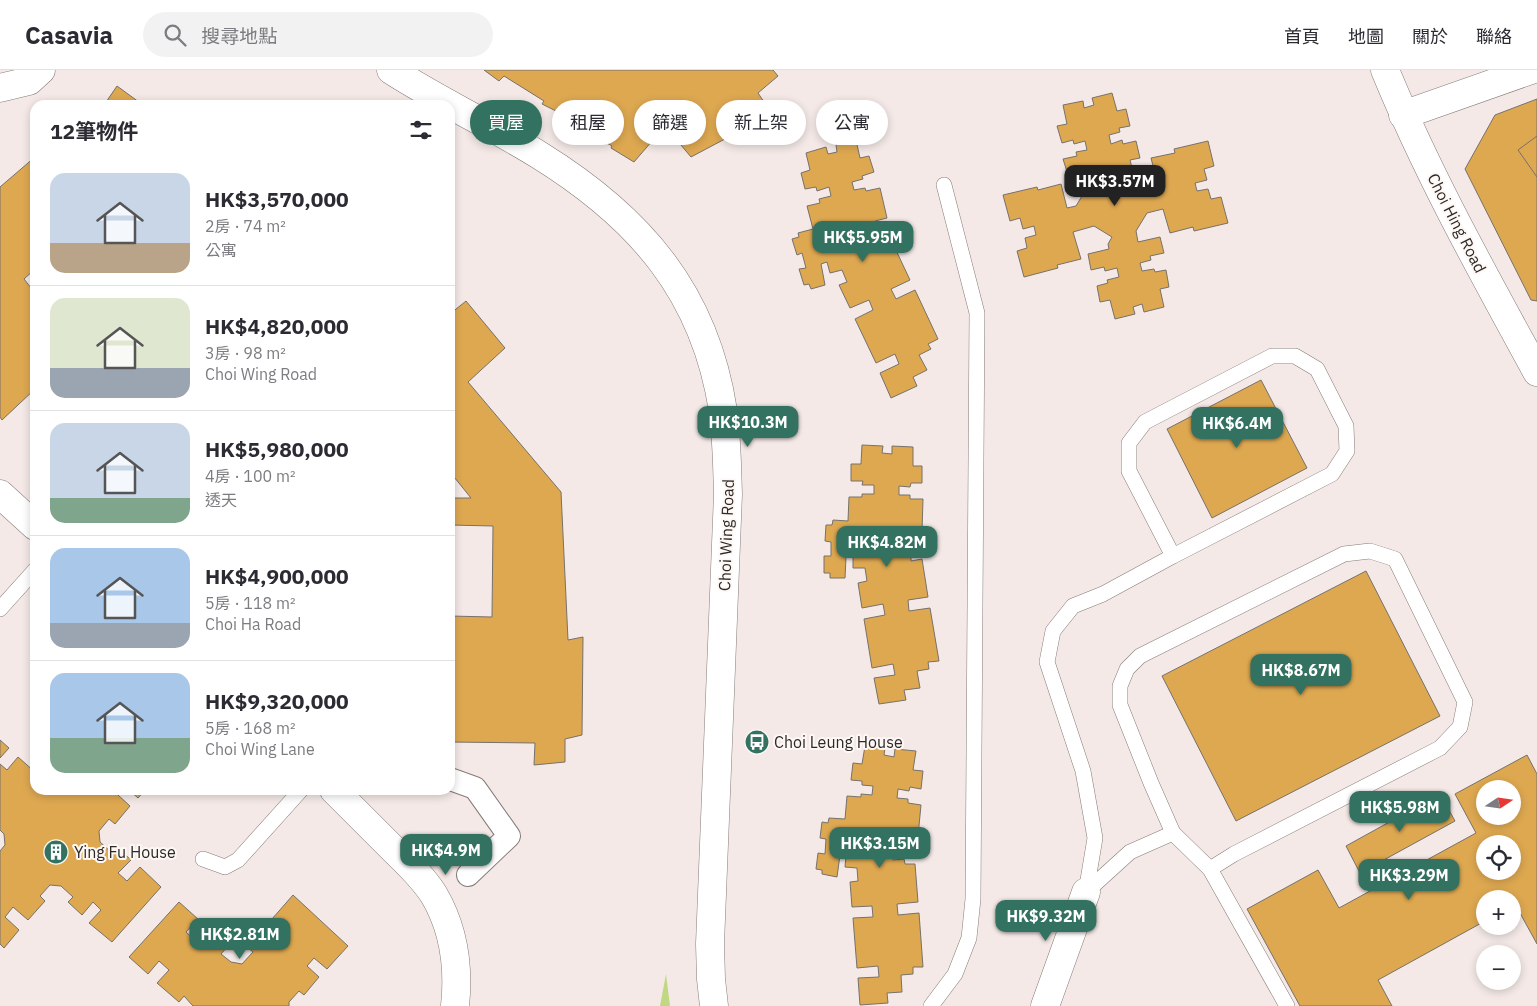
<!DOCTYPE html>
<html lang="zh-TW">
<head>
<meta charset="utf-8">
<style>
  :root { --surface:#fff; --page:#f2f2f3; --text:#2b2b33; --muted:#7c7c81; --line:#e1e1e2; --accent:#337260 }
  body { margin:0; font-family:"IBM Plex Sans","Noto Sans TC",sans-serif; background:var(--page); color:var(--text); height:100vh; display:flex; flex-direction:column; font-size:19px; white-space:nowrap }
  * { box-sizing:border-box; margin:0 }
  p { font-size:16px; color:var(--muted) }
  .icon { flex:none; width:28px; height:28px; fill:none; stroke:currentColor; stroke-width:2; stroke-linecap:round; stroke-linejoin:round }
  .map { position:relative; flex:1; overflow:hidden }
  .panel { position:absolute; left:30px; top:30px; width:425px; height:695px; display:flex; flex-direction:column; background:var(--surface); border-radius:15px; box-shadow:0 2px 8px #0003 }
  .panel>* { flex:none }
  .guide { position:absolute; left:470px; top:30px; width:475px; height:45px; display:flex; gap:10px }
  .needle { width:32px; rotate:77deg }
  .buttons { position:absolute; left:1476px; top:710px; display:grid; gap:10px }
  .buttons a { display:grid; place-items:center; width:45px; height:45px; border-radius:50%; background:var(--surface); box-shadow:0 2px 8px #0003; font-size:25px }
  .price { position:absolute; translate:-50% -42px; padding:0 11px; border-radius:10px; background:var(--accent); color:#fff; font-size:16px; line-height:32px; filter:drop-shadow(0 1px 2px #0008) }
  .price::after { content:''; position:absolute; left:50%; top:30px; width:15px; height:11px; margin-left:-8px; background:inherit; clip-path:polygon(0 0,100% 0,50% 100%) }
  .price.current { background:#222; color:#fff }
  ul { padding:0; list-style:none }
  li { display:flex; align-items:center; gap:15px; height:125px; padding:0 20px }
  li+li { border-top:1px solid var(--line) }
  li span { display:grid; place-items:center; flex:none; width:140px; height:100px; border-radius:15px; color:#555 }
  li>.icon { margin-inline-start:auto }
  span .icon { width:60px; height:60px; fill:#fffc; stroke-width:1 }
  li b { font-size:21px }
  h2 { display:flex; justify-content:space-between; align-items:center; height:60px; padding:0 20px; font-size:21px }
  .tag { padding:0 18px; border-radius:22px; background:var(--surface); box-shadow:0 2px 8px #0003; font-size:18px; line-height:45px }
  .tag.current { background:var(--accent); color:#fff }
  header { display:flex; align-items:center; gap:30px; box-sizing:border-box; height:70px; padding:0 25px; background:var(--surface); border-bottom:1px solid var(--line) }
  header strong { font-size:24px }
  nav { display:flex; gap:28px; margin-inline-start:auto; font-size:18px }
  .search { width:350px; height:45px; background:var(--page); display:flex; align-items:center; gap:12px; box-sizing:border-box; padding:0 18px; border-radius:28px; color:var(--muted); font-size:19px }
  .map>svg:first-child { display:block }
</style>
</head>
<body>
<header>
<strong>Casavia</strong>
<div class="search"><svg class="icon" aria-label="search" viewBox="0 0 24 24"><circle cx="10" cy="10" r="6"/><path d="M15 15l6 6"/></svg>搜尋地點</div>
<nav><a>首頁</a><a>地圖</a><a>關於</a><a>聯絡</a></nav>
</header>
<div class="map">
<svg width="1537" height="936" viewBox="0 0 1537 936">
  <rect width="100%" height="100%" fill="#f4e9e6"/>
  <!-- green -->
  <polygon fill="#c0d882" points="666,904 670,936 660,936"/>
  <!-- building -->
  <g fill="#dea851" stroke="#76716a" fill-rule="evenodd">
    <polygon points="484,0 773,0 778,6 758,23 772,44 691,87 665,56 634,92 611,78 612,76 578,56 580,53 542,34 544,31 504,6 499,11"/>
    <polygon points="117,16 143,35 104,35"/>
    <polygon points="1112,23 1117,41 1126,39 1130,56 1119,58 1120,62 1109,65 1111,74 1122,70 1123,74 1136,71 1140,88 1130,90 1132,98 1123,112 1137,120 1158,115 1151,88 1175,83 1174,79 1208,71 1214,96 1204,99 1207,110 1195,113 1197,121 1208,119 1211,129 1221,127 1228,153 1194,161 1193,157 1170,163 1163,139 1147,143 1136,161 1138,172 1160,167 1164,183 1150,186 1151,190 1140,193 1142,201 1154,199 1155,202 1166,200 1169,217 1160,219 1164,237 1144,242 1142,234 1133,237 1135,244 1115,249 1110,230 1100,232 1097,216 1108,213 1107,210 1119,207 1117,198 1105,201 1104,197 1091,200 1088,184 1109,179 1108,174 1112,167 1094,156 1073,162 1081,189 1057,195 1058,198 1024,207 1017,181 1027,178 1025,168 1036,165 1034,156 1023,159 1020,148 1010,151 1003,125 1037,117 1038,120 1061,114 1067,138 1076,136 1088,116 1084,102 1068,105 1063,89 1077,86 1076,82 1087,80 1085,71 1074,74 1073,70 1062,73 1057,56 1067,54 1063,35 1083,31 1084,38 1094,35 1092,28"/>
    <polygon points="1537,29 1537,231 1531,230 1465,99 1495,45"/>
    <polygon points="1537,66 1537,107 1518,80"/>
    <polygon points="856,70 860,88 869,86 874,102 862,106 863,109 852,112 854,120 865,118 866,121 880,118 887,148 875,151 877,158 867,160 868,164 859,166 861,175 862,177 870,174 872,179 882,175 885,180 894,176 910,210 891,219 896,229 915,220 938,269 928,274 931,279 919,285 927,300 913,307 917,316 891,328 880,303 899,294 895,284 876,293 855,249 873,240 869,230 850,238 839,215 847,212 842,200 830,203 827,192 821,194 825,215 811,219 809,214 804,215 799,199 806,198 802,183 797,185 792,169 799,167 798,163 813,159 807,136 820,133 819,129 831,126 829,117 817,121 816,117 805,119 801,103 810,100 806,83 826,77 828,84 837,82 836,75"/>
    <polygon points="35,87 35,199 24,209 35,223 35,319 2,350 0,347 0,117"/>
    <polygon points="466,231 505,278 468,312 561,422 568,570 583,567 582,665 565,669 565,692 534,695 535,673 450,672 450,546 492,547 493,456 450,455 450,428 471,428 450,402 450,244"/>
    <polygon points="1261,310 1307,398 1212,448 1167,359"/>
    <polygon points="862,375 883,376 882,383 892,384 892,376 913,377 913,396 922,396 922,413 911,413 910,417 899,416 899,425 910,425 910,429 923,429 922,461 910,460 910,467 900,466 900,471 890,471 890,482 899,481 900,487 911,485 911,491 922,489 928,527 908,530 909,541 930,538 939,591 928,592 929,599 917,601 920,618 904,620 906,630 879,634 874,608 895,605 893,594 872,598 864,549 885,545 883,534 862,538 858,513 867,511 865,498 853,498 853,487 846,487 845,508 830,508 830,503 824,503 824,486 831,486 831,472 825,471 826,455 832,455 833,450 848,451 849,427 862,427 862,424 874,424 874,415 862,415 863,411 851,411 851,394 861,394"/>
    <polygon points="1366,501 1440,646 1236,751 1162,606"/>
    <polygon points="0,670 9,678 0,688"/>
    <polygon points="865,676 885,678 884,685 894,687 895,679 916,681 913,700 923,701 921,719 910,717 909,721 898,719 897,728 908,729 908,733 921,735 918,766 906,764 905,771 895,770 894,774 885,773 884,782 884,784 893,784 893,790 904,789 905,794 915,794 918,832 897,834 898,845 919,843 923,897 913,897 913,904 901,905 902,922 887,923 888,933 860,935 858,908 879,907 878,896 857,898 853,848 873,847 872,836 852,837 850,812 858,811 857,798 845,797 846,786 840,785 837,807 822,804 822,800 816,799 818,783 825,784 826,769 820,768 822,752 828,753 829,748 845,749 847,726 861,727 861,724 872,725 873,716 862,715 862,711 851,710 853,693 862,694"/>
    <path d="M1527,685l10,19v170l-22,-40 -3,2v-7h-27v22l-107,59 14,26h-92l-53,-97 71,-39 21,38 137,-75 -21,-39zM1485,719h27v27h-27zM1485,774h27v27h-27z"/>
    <polygon points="18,687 35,702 35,709 32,712 35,715 35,720 53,722 55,720 122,720 118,725 130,736 115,754 109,749 99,761 100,772 112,783 117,777 131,790 118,803 127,811 140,797 161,817 112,872 89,853 101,840 93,832 82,845 68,832 73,827 61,816 50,815 40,826 45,831 28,850 13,837 5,847 19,860 4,878 0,874 0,781 5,775 4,764 0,760 0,694 7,700"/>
    <polygon points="129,720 145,720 138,728"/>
    <polygon points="1440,724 1455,751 1360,803 1346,776"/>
    <polygon points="293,825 348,876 327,899 314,888 307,896 319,907 304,925 299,921 289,932 289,936 193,936 184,926 179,932 157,913 169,900 159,891 148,904 129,887 179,832 198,849 186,862 196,871 208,858 228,876 221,884 231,892 242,894 253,882 247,877 264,857 279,871 287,863 272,849"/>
  </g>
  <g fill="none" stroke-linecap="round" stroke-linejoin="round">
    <defs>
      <g id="service">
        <polyline points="0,539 35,500"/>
        <polyline points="1173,763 1151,713 1120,635 1120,616 1127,599 1140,586 1344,484 1370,481 1395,489 1465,632 1460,657 1440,678 1234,784 1210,799"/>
        <polyline points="203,789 225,797 238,790 301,720"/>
        <polyline points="1086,822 1095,768 1083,701 1047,592 1053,561 1073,536 1103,524 1173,486 1129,401 1129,373 1145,352 1272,286 1295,286 1317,299 1346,356 1347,381 1332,404 1173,486"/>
        <polyline points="1086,822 1130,782 1173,763 1210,799 1287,936"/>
        <polyline points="931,936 955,904 969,868 973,829 977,243 944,115"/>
      </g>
      <polyline id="pedestrian" points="450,709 475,718 509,766 468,805"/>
      <g id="minor">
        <path d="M391,0c48,31 100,55 148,85 100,62 166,137 184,256 4,28 4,55 5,83l-18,450 1,35 3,27"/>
        <polyline points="1403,45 1531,0"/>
        <polyline points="1045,936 1086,822"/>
      </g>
      <g id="tertiary">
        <path d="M1385,0c43,105 98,203 152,302"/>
        <polyline points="0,18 29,11 41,0"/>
        <polyline points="0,424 35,456"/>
        <path d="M334,720c19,19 38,38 57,57 15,15 32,30 43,48 20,34 25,73 21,111"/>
      </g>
    </defs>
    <!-- service casing -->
    <use href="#service" stroke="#857c79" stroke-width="16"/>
    <!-- pedestrian casing -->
    <use href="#pedestrian" stroke="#857c79" stroke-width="24"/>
    <!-- minor casing -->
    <use href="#minor" stroke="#857c79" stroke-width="29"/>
    <!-- tertiary casing -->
    <use href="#tertiary" stroke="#857c79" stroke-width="29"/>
    <!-- service -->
    <use href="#service" stroke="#fff" stroke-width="15"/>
    <!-- pedestrian -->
    <use href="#pedestrian" stroke="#fff" stroke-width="22"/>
    <!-- minor -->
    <use href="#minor" stroke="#fff" stroke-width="28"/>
    <!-- tertiary -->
    <use href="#tertiary" stroke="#fff" stroke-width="28"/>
  </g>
  <!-- icons -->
  <defs>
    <symbol id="bus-disc" viewBox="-11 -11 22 22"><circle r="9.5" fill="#337260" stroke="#fef8f5"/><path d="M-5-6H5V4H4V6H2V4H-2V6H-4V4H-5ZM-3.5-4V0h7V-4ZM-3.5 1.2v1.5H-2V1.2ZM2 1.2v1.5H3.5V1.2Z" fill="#fff"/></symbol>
    <symbol id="building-disc" viewBox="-11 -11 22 22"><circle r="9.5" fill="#337260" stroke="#fef8f5"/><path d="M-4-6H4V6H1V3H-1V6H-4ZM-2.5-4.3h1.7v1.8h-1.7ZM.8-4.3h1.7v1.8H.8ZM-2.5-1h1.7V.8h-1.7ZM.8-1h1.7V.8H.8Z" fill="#fff"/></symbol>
  </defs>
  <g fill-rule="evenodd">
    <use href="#bus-disc" x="743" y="658" width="28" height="28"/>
    <use href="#building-disc" x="42" y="768" width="28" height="28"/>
  </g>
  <g text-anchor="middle" stroke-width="4" stroke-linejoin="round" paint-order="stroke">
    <!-- street labels -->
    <g font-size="16" fill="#2d2928" stroke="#fef8f5">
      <text transform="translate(1457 153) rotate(63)" y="6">Choi Hing Road</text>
      <text transform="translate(726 465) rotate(-88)" y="6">Choi Wing Road</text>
    </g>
    <!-- poi labels -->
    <g font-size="16" fill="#2d2928" stroke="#fef8f5" text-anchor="start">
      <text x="774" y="678">Choi Leung House</text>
      <text x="74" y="788">Ying Fu House</text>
    </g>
  </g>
</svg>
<div class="buttons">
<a><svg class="needle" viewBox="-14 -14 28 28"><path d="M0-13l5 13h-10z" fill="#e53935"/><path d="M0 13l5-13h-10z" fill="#7c7c81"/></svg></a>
<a><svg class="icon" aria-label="locate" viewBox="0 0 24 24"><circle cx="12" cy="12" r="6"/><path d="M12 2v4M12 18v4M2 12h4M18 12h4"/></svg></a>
<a>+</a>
<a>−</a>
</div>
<b class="price current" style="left:1115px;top:137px">HK$3.57M</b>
<b class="price" style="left:863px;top:193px">HK$5.95M</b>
<b class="price" style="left:748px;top:378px">HK$10.3M</b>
<b class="price" style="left:1237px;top:379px">HK$6.4M</b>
<b class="price" style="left:887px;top:498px">HK$4.82M</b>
<b class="price" style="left:1301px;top:626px">HK$8.67M</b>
<b class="price" style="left:1400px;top:763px">HK$5.98M</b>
<b class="price" style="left:880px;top:799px">HK$3.15M</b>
<b class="price" style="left:446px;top:806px">HK$4.9M</b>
<b class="price" style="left:1409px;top:831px">HK$3.29M</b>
<b class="price" style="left:1046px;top:872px">HK$9.32M</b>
<b class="price" style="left:240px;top:890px">HK$2.81M</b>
<div class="guide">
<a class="tag current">買屋</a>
<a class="tag">租屋</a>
<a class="tag">篩選</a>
<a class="tag">新上架</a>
<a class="tag">公寓</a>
</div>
<section class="panel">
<h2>12筆物件<svg class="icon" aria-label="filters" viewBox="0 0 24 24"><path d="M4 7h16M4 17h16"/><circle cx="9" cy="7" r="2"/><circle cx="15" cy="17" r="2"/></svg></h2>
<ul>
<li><span style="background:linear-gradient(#c9d6e8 70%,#b9a48a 0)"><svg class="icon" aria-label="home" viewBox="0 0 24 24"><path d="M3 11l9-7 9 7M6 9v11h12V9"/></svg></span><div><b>HK$3,570,000</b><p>2房 · 74 m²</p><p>公寓</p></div></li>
<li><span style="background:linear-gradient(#dfe7d0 70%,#9aa5b1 0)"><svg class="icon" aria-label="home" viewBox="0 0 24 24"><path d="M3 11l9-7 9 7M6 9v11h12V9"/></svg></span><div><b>HK$4,820,000</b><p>3房 · 98 m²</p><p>Choi Wing Road</p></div></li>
<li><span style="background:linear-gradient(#c9d6e8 75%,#7fa58c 0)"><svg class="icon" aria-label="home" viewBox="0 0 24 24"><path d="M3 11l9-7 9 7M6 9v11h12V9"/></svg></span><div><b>HK$5,980,000</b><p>4房 · 100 m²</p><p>透天</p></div></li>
<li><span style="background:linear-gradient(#a9c7e8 75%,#9aa5b1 0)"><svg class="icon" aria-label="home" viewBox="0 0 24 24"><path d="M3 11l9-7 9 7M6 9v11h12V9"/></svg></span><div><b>HK$4,900,000</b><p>5房 · 118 m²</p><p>Choi Ha Road</p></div></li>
<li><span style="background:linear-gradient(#a9c7e8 65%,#7fa58c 0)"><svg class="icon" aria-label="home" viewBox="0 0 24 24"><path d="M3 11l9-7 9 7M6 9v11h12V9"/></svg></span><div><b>HK$9,320,000</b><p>5房 · 168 m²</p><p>Choi Wing Lane</p></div></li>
</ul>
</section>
</div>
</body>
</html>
